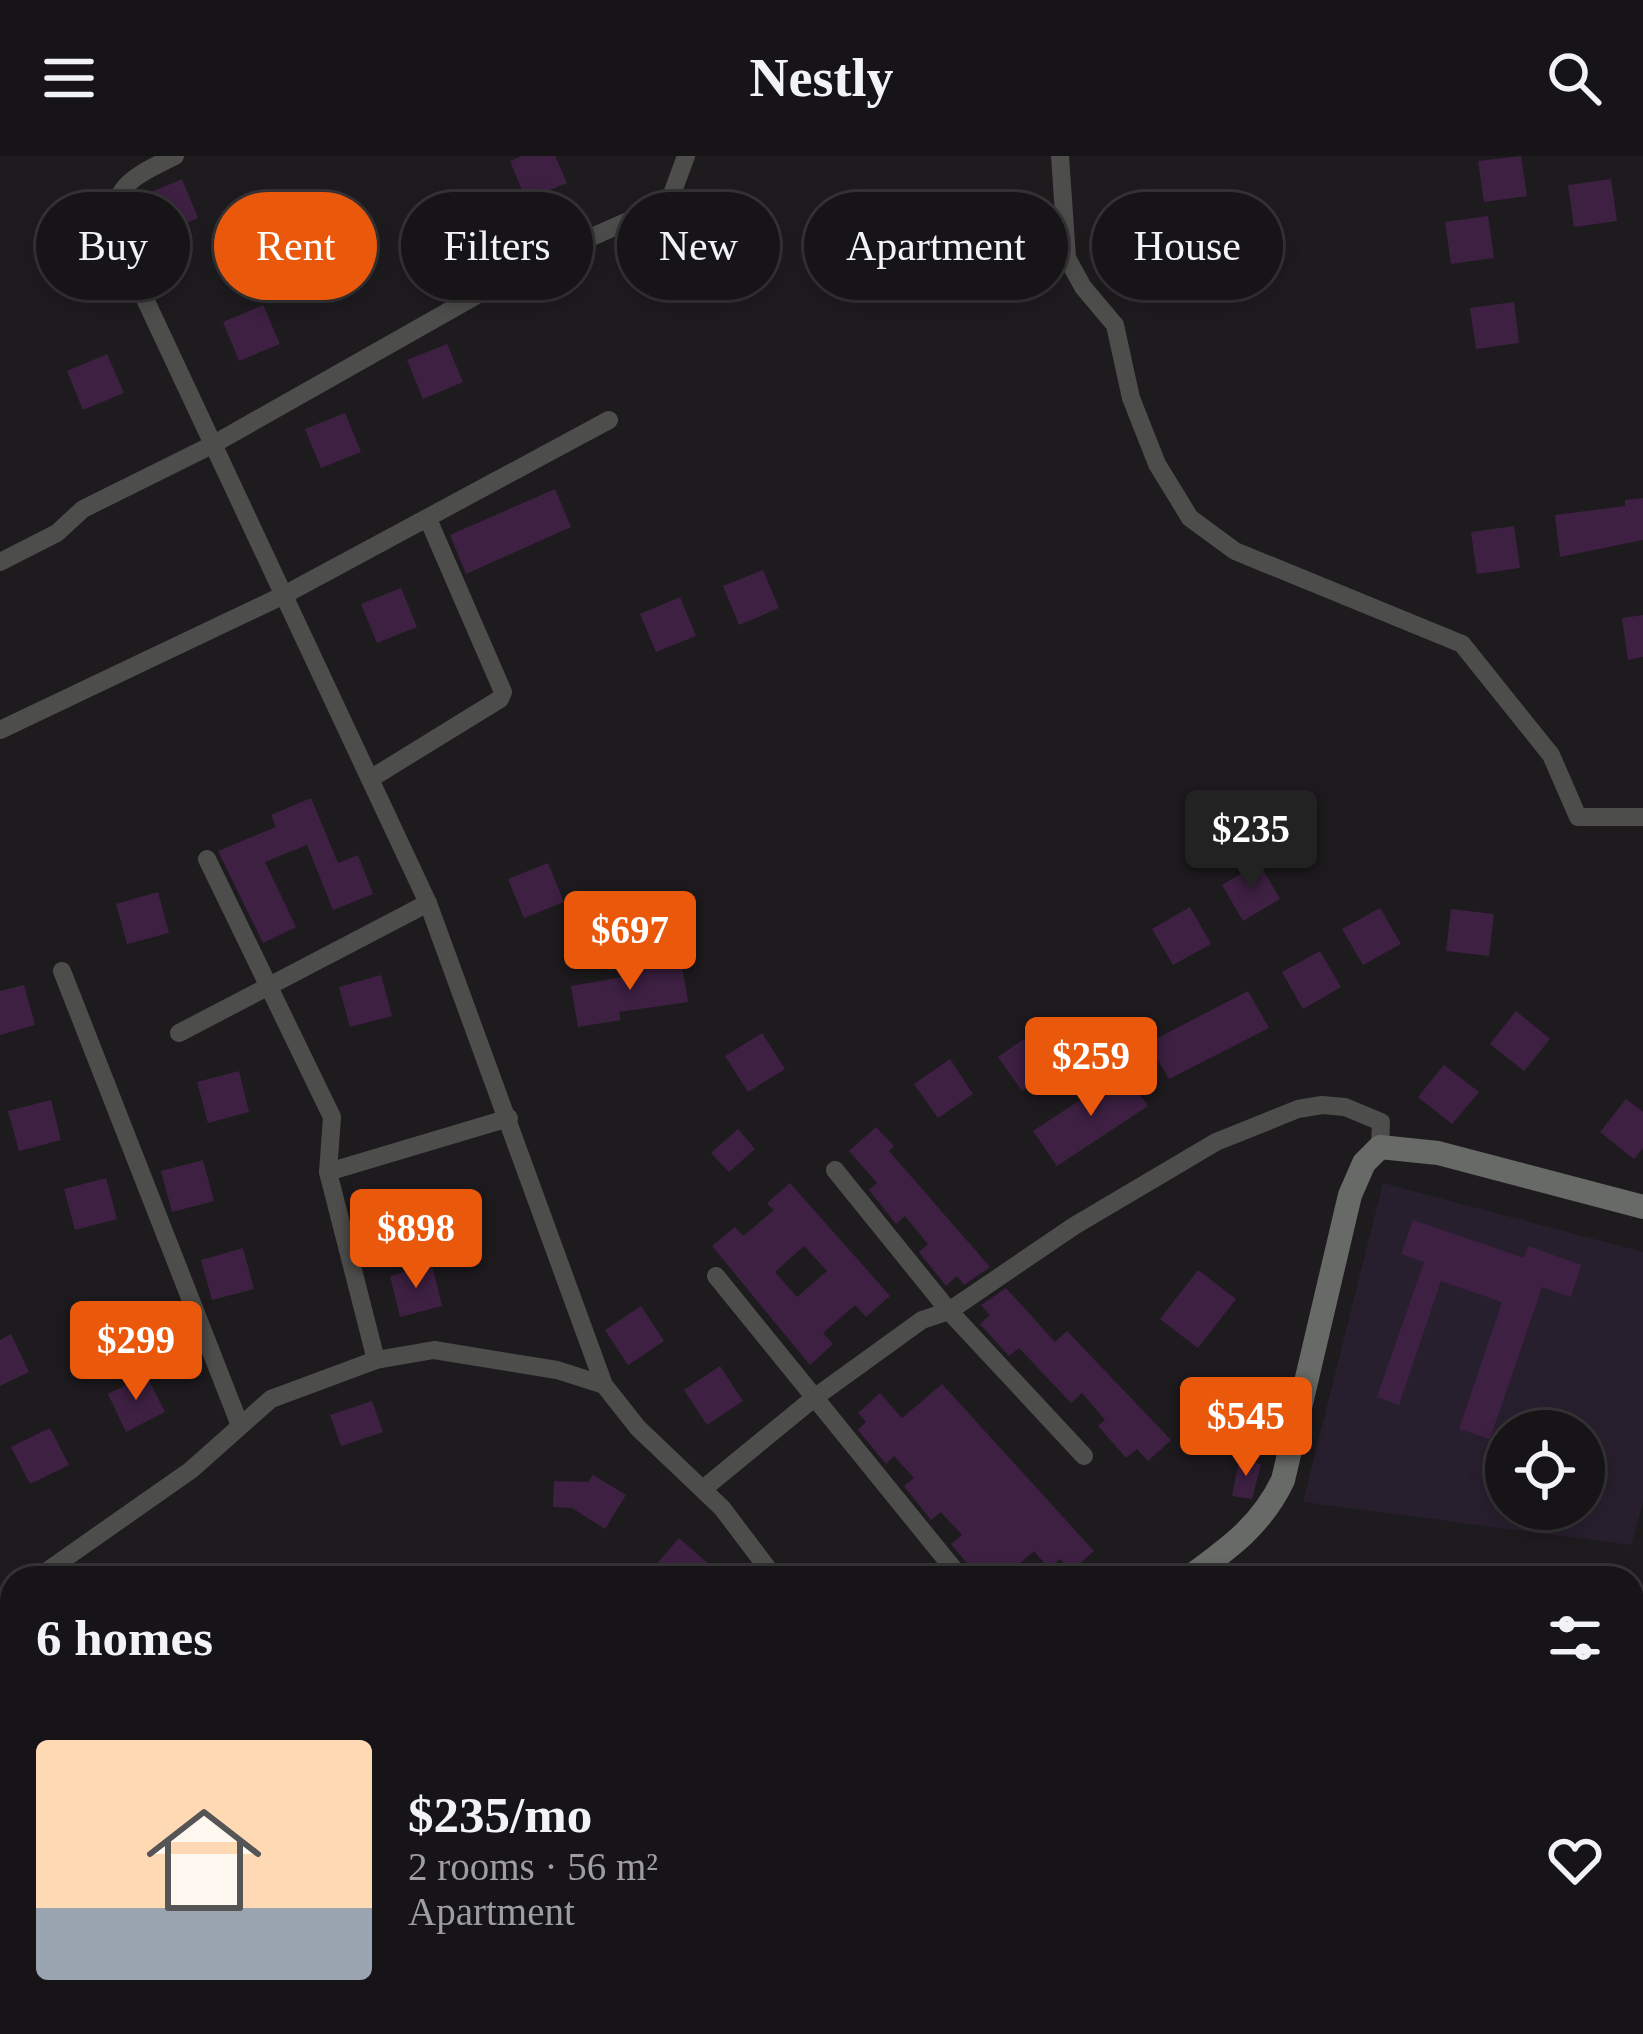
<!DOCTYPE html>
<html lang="en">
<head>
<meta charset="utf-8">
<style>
  :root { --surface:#161416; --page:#1f1d1f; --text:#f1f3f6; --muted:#9e9ea1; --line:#353335; --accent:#ea580c }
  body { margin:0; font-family:Georgia,serif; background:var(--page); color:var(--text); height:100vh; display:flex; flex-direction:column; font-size:45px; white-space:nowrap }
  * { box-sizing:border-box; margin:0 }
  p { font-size:39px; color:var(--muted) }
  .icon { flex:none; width:66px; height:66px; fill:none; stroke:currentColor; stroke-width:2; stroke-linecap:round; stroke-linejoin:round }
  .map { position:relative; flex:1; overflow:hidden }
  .drawer { position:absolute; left:0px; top:1410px; width:1644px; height:468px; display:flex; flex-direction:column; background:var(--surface); border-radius:36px 36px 0 0; box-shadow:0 6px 18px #0003,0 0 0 3px var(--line) }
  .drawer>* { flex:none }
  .top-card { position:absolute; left:36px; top:36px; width:1572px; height:108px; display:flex; gap:24px }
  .controls { position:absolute; left:1485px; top:1254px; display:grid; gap:24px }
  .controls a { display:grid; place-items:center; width:120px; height:120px; border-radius:50%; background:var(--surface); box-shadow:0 6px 18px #0003,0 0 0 3px var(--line); font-size:60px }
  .price { position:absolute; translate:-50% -102px; padding:0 27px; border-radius:12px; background:var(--accent); color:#fff; font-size:39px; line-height:78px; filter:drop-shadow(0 3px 6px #0008) }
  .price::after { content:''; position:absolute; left:50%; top:72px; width:36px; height:27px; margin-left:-18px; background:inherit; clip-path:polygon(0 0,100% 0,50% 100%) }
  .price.on { background:#222; color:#fff }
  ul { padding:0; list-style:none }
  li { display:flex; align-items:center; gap:36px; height:300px; padding:0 36px }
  li span { display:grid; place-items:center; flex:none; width:336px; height:240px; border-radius:12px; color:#555 }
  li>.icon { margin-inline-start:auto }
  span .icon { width:144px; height:144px; fill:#fffc; stroke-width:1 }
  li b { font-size:51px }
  h2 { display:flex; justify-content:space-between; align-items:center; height:144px; padding:0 36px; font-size:51px }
  .tag { padding:0 42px; border-radius:54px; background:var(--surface); box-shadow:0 6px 18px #0003,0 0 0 3px var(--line); font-size:42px; line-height:108px }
  .tag.on { background:var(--accent); color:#fff }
  header { display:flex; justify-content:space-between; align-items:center; height:156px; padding:0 36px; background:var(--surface); font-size:54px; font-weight:700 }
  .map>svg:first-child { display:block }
</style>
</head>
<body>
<header><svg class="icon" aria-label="menu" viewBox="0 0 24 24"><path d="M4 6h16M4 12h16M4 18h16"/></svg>Nestly<svg class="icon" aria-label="search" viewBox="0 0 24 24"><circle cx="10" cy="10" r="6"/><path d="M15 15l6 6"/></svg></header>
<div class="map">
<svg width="1643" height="1878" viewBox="0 0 1643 1878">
  <rect width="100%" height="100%" fill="#1e1b1e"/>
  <!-- education -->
  <path fill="#281f2e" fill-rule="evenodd" d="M1383,1027l260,69v250l-12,43 -328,-43zM1506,1275h78v78h-78z"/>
  <!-- green -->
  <polygon fill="#324320" points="750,1866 999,1866 1006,1878 747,1878"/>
  <!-- building -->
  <g fill="#3d2042" fill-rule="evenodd">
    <polygon points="522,0 555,0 567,27 526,44 510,5"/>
    <polygon points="1521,0 1527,40 1484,46 1478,5"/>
    <polygon points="182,23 198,62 158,79 142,40"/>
    <polygon points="1611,23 1617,65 1574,71 1568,29"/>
    <polygon points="1488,60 1494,102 1451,108 1445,66"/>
    <polygon points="1514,146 1519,187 1476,193 1470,152"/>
    <polygon points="263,149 280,188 239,205 223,166"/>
    <polygon points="447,188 463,226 423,243 407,204"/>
    <polygon points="107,198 124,237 83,254 67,215"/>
    <polygon points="345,257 361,296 321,312 305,273"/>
    <polygon points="555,333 571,371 466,418 450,379"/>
    <polygon points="1643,342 1643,384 1560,401 1555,359 1625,350 1625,344"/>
    <polygon points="1514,370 1520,412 1477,418 1471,376"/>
    <polygon points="763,414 779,452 739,469 723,430"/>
    <polygon points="401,432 417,471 377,487 361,448"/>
    <polygon points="680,441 696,480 656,496 640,458"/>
    <polygon points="1643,459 1643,501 1628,504 1622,462"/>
    <polygon points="311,642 338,707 358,699 373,738 333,754 307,689 265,706 296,771 263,787 218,695 276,671 271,659"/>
    <polygon points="548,707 564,746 524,762 508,723"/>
    <polygon points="1259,707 1280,743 1243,765 1222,729"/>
    <polygon points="158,736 169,777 127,788 116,748"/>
    <polygon points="1190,751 1211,788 1173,809 1152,773"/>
    <polygon points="1380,752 1401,788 1363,809 1342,773"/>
    <polygon points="1451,753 1494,758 1489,800 1446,795"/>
    <polygon points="1320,795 1341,831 1303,853 1282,816"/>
    <polygon points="681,804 688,846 619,856 621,864 578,871 571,830 640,818 638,811"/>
    <polygon points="381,819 392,860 350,871 339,831"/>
    <polygon points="24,829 35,869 0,879 0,835"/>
    <polygon points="1248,835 1269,872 1169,923 1148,887"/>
    <polygon points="1516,855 1550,883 1524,915 1490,888"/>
    <polygon points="1034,876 1058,911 1022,935 998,901"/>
    <polygon points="762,877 785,913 748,936 725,900"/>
    <polygon points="950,903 973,938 938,962 914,928"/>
    <polygon points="1444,909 1479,936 1452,968 1418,941"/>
    <polygon points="239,915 249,956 208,967 197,926"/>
    <polygon points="1124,915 1148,950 1057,1010 1033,975"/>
    <polygon points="1626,943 1643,956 1643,992 1634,1003 1600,976"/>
    <polygon points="51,944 61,984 19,995 8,955"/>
    <polygon points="876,971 894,990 889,995 990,1111 964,1129 957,1120 946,1130 919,1096 928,1088 905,1060 896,1068 869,1034 877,1027 849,995"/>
    <polygon points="738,973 755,993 729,1016 711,997"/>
    <polygon points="203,1004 214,1045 172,1056 161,1015"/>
    <polygon points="106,1022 117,1063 75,1074 64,1033"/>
    <path d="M790,1027l100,113 -24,21 -11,-12 -32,28 10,11 -23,21 -98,-119 23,-19 8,9 31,-26 -7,-7zM804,1090l23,25 -30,26 -22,-25z"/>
    <polygon points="1413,1064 1524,1102 1528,1090 1581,1109 1571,1141 1542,1131 1490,1283 1459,1273 1502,1146 1441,1125 1399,1249 1377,1241 1424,1106 1401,1098"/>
    <polygon points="243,1092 254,1133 212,1144 201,1104"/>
    <polygon points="432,1109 442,1150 400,1161 390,1120"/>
    <polygon points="1198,1114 1236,1143 1198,1192 1160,1163"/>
    <polygon points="1006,1132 1055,1186 1067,1175 1171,1284 1148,1305 1137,1293 1126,1302 1098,1270 1105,1264 1082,1237 1071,1247 1019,1192 1009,1200 980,1168 990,1159 981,1149"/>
    <polygon points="641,1150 664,1185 628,1209 605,1174"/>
    <polygon points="11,1178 29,1216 0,1230 0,1184"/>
    <polygon points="720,1210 743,1245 707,1269 684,1234"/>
    <polygon points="146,1219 165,1256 126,1276 108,1238"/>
    <polygon points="942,1228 1094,1395 1071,1415 1060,1403 1049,1413 1034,1395 1003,1422 990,1412 979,1422 951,1388 962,1379 941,1356 931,1364 904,1330 914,1322 894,1300 886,1308 858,1274 866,1266 858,1257 880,1237 902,1262"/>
    <polygon points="372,1245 383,1276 341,1290 330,1259"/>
    <polygon points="50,1272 69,1309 30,1328 11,1291"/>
    <polygon points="1239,1304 1261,1308 1252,1343 1232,1340"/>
    <polygon points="593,1319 626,1339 605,1373 572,1352 553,1351 554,1325 588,1326"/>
    <polygon points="679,1382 711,1410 701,1422 666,1422 653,1412"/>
  </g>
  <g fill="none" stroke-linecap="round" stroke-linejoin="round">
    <!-- street -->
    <g stroke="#4d4e4c" stroke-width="18">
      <path d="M175,0c-40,20 -67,30 -60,79l313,668 176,482"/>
      <polyline points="1060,0 1067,102 1083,131 1115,169 1131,242 1157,308 1190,362 1235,395 1462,488 1551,599 1578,661 1643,661"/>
      <polyline points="0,406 57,377 83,353 212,289 539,104 658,52 672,38 686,0"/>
      <polyline points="0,574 284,439 609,264"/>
      <polyline points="370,623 500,543 503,536 428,363"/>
      <polyline points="207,703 332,961 328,1016 376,1204"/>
      <polyline points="62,815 239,1267"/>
      <polyline points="179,877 428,747"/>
      <polyline points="835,1014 949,1155 1084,1300"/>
      <polyline points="328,1016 509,962"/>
      <polyline points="716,1120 961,1422"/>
      <polyline points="703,1333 814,1242 922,1164 949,1155 1074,1070 1216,986 1298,953 1322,949 1345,951 1381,966 1380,991"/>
      <polyline points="37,1422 191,1314 271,1243 376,1204 434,1194 557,1214 604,1229 638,1272 722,1352 775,1422"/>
      <polyline points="0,1447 12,1439"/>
    </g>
    <!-- secondary -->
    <g stroke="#686a67" stroke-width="24">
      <path d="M1188,1422c41,-30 73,-52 95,-98l67,-285 14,-32 16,-16 58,6 205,54"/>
      <polyline points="1123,1866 1137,1878"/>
    </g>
  </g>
</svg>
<div class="controls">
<a><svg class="icon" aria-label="locate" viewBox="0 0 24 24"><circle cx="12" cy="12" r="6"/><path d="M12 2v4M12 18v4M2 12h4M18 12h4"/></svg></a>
</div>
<b class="price on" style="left:1251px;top:736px">$235</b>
<b class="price" style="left:630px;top:837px">$697</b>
<b class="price" style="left:1091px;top:963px">$259</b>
<b class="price" style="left:416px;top:1135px">$898</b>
<b class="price" style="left:136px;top:1247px">$299</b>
<b class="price" style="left:1246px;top:1323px">$545</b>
<div class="top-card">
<a class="tag">Buy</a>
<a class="tag on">Rent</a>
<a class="tag">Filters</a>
<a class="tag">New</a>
<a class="tag">Apartment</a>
<a class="tag">House</a>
</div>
<section class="drawer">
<h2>6 homes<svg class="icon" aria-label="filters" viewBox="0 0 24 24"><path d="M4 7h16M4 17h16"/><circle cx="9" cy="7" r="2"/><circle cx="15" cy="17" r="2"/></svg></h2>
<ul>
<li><span style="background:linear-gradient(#ffd9b3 70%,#9aa5b1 0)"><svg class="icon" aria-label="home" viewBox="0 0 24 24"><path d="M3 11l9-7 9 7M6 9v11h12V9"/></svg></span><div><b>$235/mo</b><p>2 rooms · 56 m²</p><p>Apartment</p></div><svg class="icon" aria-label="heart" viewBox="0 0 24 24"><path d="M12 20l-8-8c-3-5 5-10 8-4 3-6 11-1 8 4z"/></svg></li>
</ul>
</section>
</div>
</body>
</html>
